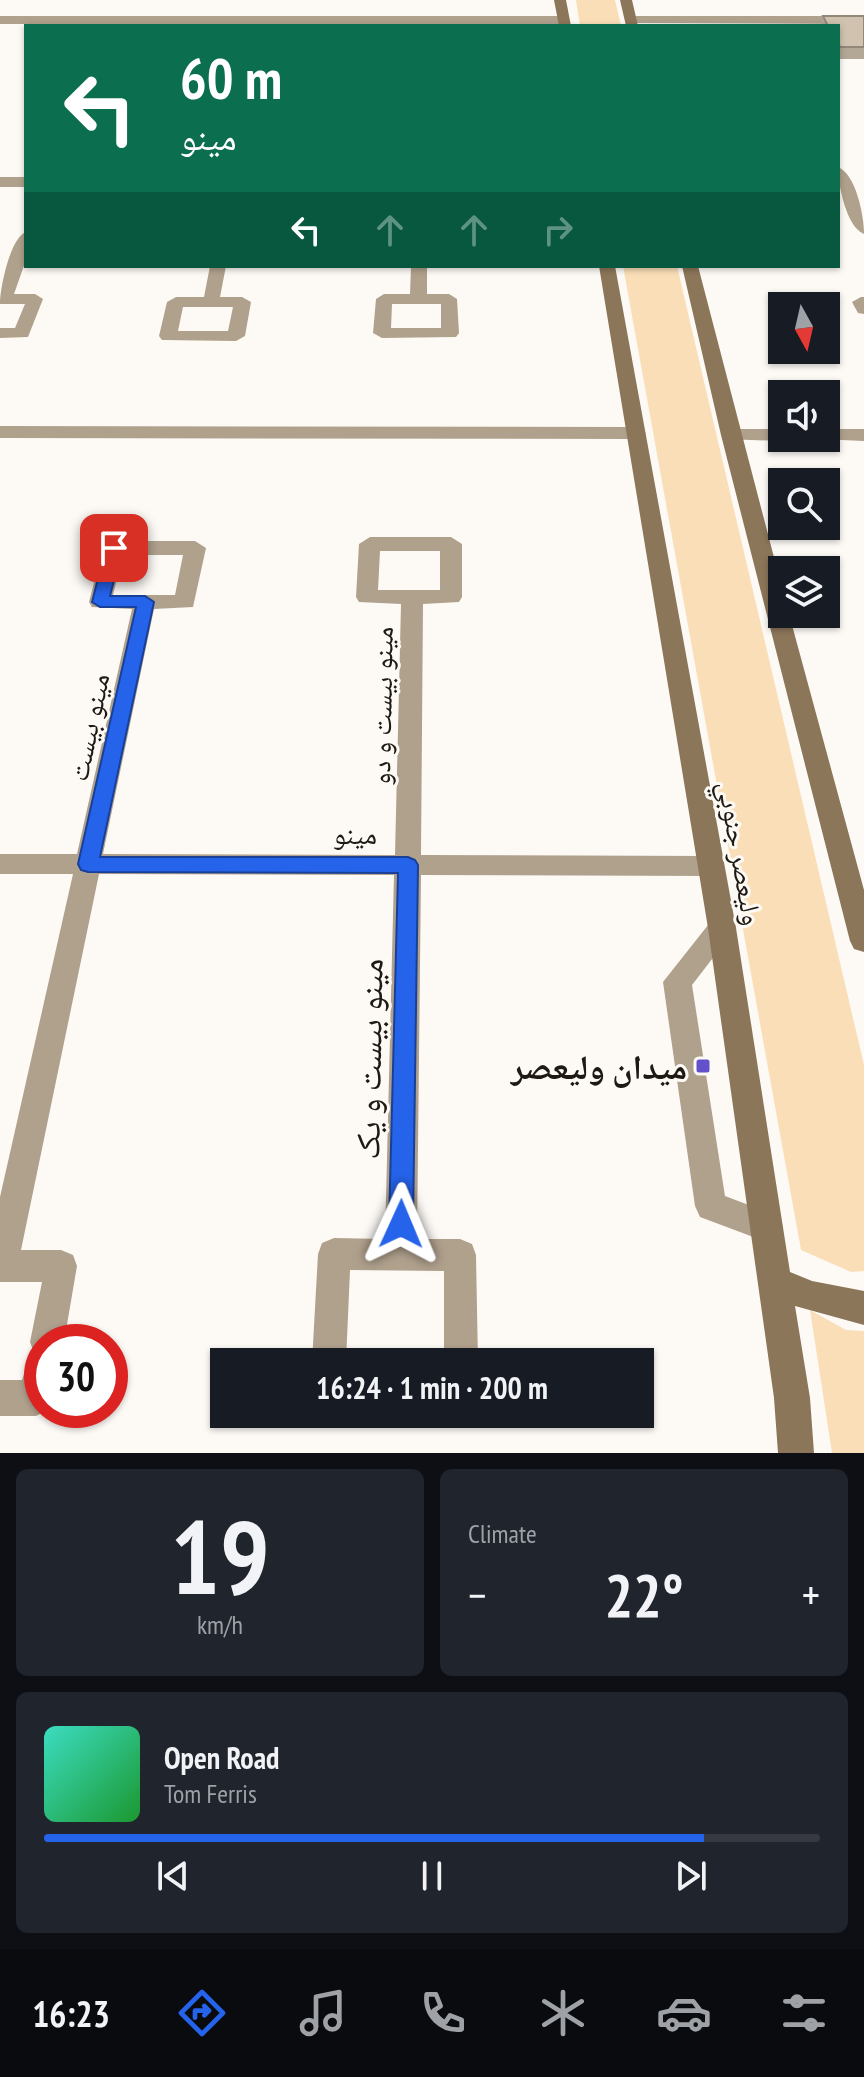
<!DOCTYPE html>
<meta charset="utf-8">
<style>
body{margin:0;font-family:"PT Sans Narrow","Noto Naskh Arabic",sans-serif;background:#20242c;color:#f1f3f6;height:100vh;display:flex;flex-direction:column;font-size:30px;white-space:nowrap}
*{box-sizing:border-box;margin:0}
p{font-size:26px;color:#9ea1a6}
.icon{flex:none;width:44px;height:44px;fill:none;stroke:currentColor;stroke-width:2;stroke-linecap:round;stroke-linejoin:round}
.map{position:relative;height:1453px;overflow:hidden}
.sheet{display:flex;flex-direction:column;gap:16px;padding:16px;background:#0d0f14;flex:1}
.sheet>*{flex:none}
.top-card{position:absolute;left:24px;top:24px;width:816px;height:244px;border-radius:0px;box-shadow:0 2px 6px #0004;background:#0b6e4f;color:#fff;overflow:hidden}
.needle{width:52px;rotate:172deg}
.fabs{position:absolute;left:768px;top:292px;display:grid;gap:16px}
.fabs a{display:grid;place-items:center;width:72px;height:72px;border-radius:0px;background:#171b24;box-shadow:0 2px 6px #0004;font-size:40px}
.speed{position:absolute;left:24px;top:1324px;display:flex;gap:16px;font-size:40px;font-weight:700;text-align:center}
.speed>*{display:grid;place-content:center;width:104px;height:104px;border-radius:50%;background:#171b24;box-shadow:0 2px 6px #0004;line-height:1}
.speed .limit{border:12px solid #d22;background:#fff;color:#111}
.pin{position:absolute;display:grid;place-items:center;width:68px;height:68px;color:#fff;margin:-34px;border-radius:16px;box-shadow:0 4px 12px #0006}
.me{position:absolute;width:88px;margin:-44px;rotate:1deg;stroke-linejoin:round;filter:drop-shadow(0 0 6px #0008)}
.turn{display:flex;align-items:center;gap:28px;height:168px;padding:0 24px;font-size:36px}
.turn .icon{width:104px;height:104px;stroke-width:2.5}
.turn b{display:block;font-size:56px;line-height:68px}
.lanes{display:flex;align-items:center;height:76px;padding:0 24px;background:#0003;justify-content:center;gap:40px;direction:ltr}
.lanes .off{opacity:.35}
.big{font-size:60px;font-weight:600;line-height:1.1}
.sheet .card{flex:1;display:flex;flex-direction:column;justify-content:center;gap:12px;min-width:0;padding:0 28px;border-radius:12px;background:#20242c}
.sheet .dial{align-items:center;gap:0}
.dial b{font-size:104px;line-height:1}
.song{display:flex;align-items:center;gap:24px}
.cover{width:96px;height:96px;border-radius:12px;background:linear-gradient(135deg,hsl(170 70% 55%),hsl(130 70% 35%))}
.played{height:8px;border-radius:4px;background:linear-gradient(90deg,#2563eb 85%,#363941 85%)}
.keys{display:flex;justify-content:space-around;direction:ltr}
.heat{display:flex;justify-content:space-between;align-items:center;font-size:44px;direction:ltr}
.sheet .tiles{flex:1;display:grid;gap:16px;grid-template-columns:1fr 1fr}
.card:last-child{grid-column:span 2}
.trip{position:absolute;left:210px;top:1348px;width:444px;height:80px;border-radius:0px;background:#171b24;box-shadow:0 2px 6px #0004;font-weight:600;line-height:80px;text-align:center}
.menu{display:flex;height:128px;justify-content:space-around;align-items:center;background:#090b0e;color:#9ea1a6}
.menu .icon{width:56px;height:56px}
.menu .active{color:#2563eb}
.menu b{font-size:36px;color:#f1f3f6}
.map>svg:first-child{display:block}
</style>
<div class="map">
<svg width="864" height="1453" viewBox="0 0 864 1453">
<rect width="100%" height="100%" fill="#fdfaf6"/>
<g fill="#fadeb8">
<path d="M 576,0 L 615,0 L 621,26 L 580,26 Z"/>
<path d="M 623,266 L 677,266 L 864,1065 L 864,1271 L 851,1272 L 801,1250 Z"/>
<path d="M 810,1310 L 846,1330 L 864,1331 L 864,1453 L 832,1453 Z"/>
</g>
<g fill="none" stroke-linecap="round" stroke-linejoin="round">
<path fill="#b0a18d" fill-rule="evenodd" d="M 722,917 L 732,920 L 736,928 L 692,985 L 725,1196 L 778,1216 L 783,1227 L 778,1238 L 767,1242 L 700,1217 L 695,1206 L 663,982 L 712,920 Z"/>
<g fill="#b0a18d" fill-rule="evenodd">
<path d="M 0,16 L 564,16 L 570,20 L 564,24 L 0,24 Z"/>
<path d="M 631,16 L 864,16 L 864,24 L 627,23 L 625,20 Z"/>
<path d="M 838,167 C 856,174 864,216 864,234 C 846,227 838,184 838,167 Z"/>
<rect x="0" y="177" width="26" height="10"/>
<path d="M 26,232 L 26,260 L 14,294 L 35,294 L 43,299 L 28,337 L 0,338 L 0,328 L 15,328 L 25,304 L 0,304 C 0,288 10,238 26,232 Z"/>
<path d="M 210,266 L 226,266 L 220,297 L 242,297 L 251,302 L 245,336 L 236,341 L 162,340 L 159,336 L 167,302 L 176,297 L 204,297 ZM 183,307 L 233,307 L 228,331 L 178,331 Z"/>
<path d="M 411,266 L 427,266 L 427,294 L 449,294 L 457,299 L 459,333 L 456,337 L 382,338 L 373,333 L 376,299 L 384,294 L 410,294 ZM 392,304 L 441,304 L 441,328 L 391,328 Z"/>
<path d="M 861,297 L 864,297 L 864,314 L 858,313 L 852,302 Z"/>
<path d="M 0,426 L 636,427 L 646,433 L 636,439 L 0,438 Z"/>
<path d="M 731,429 L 782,429 L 782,438 L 790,438 L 782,441 L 724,439 L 721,435 L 724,431 Z"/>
<path d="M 826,429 L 864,429 L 864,441 L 819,439 L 826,438 Z"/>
<path d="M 370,537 L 451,537 L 462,544 L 462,597 L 459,602 L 423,604 L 421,855 L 710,856 L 719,859 L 723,866 L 719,873 L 710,876 L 421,875 L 417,1239 L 460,1239 L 472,1244 L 476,1255 L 478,1362 L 444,1362 L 444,1271 L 350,1270 L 346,1362 L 312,1362 L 318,1254 L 322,1243 L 334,1238 L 385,1239 L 394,875 L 99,874 L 21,1250 L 61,1250 L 73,1255 L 77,1266 L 64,1342 L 42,1342 L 42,1410 L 48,1410 L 36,1416 L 0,1416 L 0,1380 L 22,1380 L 30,1355 L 34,1353 L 30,1342 L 42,1282 L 0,1282 L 0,1197 L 73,874 L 0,874 L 0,854 L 77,854 L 132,609 L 92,607 L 89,602 L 103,548 L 114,541 L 195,541 L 206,548 L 193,607 L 154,609 L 103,854 L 395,855 L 401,604 L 359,602 L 356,597 L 359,544 ZM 380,551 L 440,551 L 440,590 L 378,590 ZM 123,555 L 183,555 L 175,595 L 113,595 Z"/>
</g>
<g fill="#8c7659" fill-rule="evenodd">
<path d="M 554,0 L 566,0 L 571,26 L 559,26 Z"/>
<path d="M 620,0 L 632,0 L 638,26 L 626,26 Z"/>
<path d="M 599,266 L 615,266 L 736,928 L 790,1272 L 812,1281 L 864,1291 L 864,1325 L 795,1306 L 810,1398 L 814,1453 L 778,1453 L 774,1398 L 708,928 Z"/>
<path d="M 682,266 L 698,266 L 782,588 L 782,614 L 789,614 L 864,890 L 864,952 L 854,949 L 850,941 L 721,435 Z"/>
</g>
</g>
<path fill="#b3a796" d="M 823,16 L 864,16 L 864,59 L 838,59 L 838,26 L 821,26 Z"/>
<path fill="#d0c2af" stroke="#92887a" stroke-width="2" d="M 823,16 L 864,16 L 864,47 L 840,47 L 838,43 L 838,26 L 828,26 Z"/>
<path fill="#2563eb" stroke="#184099" stroke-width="2" d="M 114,543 L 122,548 L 110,596 L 145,596 L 154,602 L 100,857 L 408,857 L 415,860 L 418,865 L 413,1224 L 410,1233 L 401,1236 L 393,1233 L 389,1224 L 398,873 L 88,872 L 81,870 L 78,864 L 136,607 L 100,607 L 92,602 L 106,548 Z"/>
<rect fill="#6251ca" stroke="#fdfaf6" stroke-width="3" x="695" y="1058" width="16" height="16" rx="4"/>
<g text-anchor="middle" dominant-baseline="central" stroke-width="6" stroke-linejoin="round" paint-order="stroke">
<g font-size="28" fill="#1e1912" stroke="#fdfaf6">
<text transform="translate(381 706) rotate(-89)">مینو بیست و دو</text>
<text transform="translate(88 727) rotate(-78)">مینو بیست</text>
<text x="355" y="833">مینو</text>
<text transform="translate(741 853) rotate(80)">وليعصر جنوبي</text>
</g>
<g font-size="34" fill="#1e1912" stroke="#fdfaf6">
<text transform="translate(368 1059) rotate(-89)">مینو بیست و یک</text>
</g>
<g font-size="34" font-weight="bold" fill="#1e1912" stroke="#fdfaf6" text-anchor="end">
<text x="687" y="1066">میدان ولیعصر</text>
</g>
</g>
</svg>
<div class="fabs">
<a><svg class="needle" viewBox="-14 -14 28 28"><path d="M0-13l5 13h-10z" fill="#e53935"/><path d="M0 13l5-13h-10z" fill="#9ea1a6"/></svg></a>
<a><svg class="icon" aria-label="sound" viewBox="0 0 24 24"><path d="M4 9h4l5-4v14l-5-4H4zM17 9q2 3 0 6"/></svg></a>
<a><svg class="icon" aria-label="search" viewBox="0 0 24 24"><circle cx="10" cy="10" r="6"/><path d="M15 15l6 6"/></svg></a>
<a><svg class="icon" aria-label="layers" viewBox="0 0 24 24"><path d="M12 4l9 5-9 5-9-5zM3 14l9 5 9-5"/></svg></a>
</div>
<div class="speed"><div class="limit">30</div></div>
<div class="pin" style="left:114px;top:548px;background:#d93025"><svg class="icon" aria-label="arrive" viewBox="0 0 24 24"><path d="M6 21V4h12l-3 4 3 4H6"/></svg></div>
<svg class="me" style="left:401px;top:1224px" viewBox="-20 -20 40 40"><path d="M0-17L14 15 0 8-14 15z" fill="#2563eb" stroke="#fff" stroke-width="4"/></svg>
<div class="trip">16:24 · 1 min · 200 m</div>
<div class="top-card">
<div class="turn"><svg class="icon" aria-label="left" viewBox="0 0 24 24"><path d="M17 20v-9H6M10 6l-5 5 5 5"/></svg><div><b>60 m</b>مینو</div></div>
<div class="lanes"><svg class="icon" aria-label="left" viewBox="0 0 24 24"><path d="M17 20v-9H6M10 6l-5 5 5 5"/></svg><svg class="icon off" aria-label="ahead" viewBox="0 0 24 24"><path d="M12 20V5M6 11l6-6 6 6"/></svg><svg class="icon off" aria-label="ahead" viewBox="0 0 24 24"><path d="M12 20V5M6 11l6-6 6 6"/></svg><svg class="icon off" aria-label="right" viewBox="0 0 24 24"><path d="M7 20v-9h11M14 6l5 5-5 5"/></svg></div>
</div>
</div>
<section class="sheet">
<div class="tiles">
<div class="card dial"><b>19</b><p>km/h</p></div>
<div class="card"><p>Climate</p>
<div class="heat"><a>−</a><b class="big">22°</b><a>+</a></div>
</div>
<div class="card">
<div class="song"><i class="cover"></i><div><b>Open Road</b><p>Tom Ferris</p></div></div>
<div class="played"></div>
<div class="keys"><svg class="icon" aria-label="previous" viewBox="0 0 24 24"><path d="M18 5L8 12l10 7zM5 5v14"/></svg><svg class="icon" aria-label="pause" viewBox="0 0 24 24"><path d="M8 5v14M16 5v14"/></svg><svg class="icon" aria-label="next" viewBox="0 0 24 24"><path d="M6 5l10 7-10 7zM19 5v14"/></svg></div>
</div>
</div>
</section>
<nav class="menu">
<b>16:23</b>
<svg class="icon active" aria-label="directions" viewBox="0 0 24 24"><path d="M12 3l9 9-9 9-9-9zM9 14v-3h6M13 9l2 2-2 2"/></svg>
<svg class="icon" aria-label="music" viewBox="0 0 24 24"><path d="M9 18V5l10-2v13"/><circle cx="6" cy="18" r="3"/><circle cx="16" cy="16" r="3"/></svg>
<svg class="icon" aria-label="phone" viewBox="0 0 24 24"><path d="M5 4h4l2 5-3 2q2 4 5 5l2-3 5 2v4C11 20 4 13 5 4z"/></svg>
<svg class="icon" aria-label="climate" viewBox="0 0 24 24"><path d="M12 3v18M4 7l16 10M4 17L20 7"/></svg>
<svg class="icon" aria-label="car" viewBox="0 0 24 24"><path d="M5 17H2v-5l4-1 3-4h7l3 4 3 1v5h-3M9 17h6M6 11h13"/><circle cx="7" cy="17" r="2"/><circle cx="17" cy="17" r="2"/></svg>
<svg class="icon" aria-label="filters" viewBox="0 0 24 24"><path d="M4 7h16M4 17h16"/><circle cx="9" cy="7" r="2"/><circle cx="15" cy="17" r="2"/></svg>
</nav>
